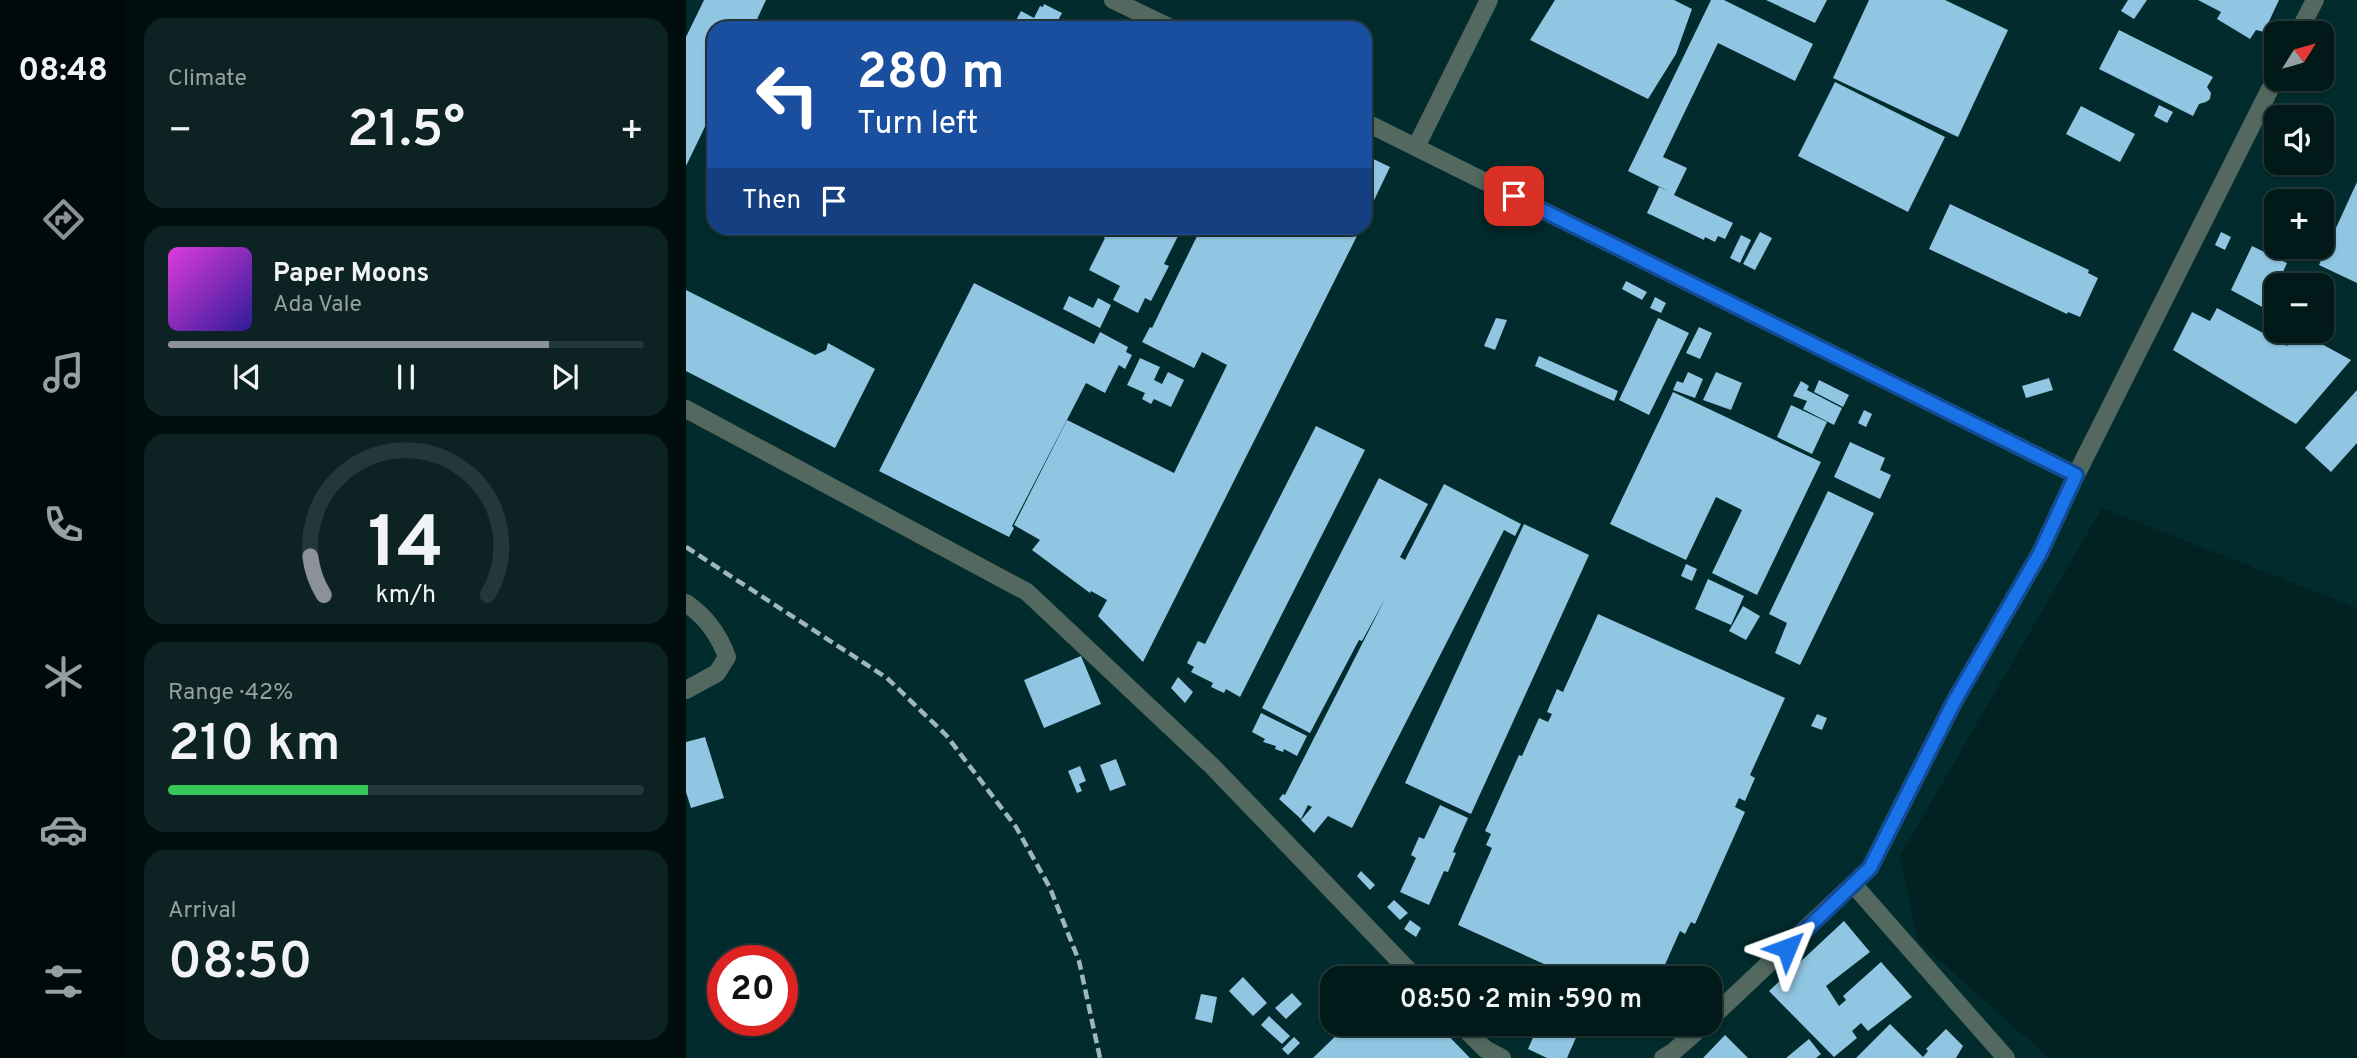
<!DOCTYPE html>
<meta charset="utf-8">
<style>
body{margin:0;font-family:Overpass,sans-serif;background:#0c2223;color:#f1f3f6;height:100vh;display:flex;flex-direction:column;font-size:26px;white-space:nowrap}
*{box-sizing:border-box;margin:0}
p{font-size:23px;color:#96a0a2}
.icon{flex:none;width:38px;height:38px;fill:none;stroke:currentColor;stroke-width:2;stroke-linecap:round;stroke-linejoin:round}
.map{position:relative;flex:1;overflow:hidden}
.details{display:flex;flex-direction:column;gap:18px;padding:18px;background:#010e0e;width:560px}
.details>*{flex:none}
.banner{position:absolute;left:21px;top:21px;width:665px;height:214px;border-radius:21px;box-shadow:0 2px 5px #0004,0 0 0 2px #233839;background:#1a4fa0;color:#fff;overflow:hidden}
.needle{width:46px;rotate:53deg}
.fabs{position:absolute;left:1578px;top:21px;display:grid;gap:14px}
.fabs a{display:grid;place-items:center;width:70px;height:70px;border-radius:14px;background:#02191a;box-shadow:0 2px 5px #0004,0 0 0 2px #233839;font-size:35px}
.speed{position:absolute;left:21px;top:945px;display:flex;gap:14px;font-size:35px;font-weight:700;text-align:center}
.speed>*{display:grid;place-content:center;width:91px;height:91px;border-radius:50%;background:#02191a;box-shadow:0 2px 5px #0004,0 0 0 2px #233839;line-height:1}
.speed .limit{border:10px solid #d22;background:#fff;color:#111}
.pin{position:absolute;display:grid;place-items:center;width:60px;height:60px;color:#fff;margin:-30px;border-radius:14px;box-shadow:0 4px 10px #0006}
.me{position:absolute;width:77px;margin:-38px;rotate:46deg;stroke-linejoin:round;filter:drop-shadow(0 0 5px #0008)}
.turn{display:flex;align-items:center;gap:24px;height:147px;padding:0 35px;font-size:32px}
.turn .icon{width:91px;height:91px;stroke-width:2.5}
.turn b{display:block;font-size:49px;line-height:60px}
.then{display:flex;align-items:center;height:66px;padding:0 35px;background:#0003;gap:14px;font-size:26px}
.big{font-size:52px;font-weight:600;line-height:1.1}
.details .widget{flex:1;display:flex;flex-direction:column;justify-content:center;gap:10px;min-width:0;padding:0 24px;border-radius:21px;background:#0c2223}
.details .dial{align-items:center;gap:0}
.dial svg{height:182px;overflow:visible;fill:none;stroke:#233839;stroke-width:7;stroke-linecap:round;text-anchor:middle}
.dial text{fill:#f1f3f6;stroke:none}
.song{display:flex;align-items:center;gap:21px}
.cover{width:84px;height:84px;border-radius:10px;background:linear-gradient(135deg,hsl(300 70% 55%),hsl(250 70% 35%))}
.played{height:7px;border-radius:4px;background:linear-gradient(90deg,#8c9099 80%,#233839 80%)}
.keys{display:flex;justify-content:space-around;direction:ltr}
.heat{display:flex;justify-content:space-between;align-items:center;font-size:38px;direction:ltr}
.charge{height:10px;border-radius:5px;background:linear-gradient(90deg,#34c759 42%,#233839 0)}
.trip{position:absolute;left:634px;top:966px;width:402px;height:70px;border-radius:21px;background:#02191a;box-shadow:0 2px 5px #0004,0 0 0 2px #233839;font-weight:600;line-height:70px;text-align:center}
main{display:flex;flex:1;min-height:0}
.dock{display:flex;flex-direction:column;width:126px;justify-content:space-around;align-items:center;background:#010a0a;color:#96a0a2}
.dock .icon{width:49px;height:49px}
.dock .selected{color:#8c9099}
.dock b{font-size:32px;color:#f1f3f6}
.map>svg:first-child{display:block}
</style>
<main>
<nav class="dock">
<b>08:48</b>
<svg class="icon selected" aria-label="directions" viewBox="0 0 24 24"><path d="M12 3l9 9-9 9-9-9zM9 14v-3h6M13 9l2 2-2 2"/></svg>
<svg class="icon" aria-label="music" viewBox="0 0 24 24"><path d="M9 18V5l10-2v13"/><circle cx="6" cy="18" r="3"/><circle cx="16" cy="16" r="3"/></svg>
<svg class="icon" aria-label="phone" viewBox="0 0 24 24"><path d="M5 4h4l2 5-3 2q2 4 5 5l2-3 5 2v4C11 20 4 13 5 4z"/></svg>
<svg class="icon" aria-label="climate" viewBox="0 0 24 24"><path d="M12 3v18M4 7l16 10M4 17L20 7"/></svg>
<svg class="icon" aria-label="car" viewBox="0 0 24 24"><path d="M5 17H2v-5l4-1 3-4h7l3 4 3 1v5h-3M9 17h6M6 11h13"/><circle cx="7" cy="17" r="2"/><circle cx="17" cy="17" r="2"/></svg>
<svg class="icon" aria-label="filters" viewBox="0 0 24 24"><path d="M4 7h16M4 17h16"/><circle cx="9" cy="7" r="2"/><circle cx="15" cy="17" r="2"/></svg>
</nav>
<section class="details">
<div class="widget"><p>Climate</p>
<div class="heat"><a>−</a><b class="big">21.5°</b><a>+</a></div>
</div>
<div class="widget">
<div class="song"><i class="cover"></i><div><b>Paper Moons</b><p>Ada Vale</p></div></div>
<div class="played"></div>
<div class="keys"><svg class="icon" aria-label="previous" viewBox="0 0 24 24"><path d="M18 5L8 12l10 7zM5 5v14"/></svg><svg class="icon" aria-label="pause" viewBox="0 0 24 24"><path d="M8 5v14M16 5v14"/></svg><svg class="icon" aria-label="next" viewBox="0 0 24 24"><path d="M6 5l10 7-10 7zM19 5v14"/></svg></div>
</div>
<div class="widget dial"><svg viewBox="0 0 100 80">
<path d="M14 69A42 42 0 1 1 86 69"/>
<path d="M14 69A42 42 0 0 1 8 52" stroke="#8c9099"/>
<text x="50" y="56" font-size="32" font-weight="700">14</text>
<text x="50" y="72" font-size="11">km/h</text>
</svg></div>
<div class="widget"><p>Range · 42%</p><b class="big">210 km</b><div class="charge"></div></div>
<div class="widget"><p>Arrival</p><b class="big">08:50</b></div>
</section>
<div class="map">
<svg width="1671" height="1058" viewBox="0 0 1671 1058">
<rect width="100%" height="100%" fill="#022122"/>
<path fill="#012b2c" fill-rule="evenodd" d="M 0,0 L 1671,0 L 1671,608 L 1416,508 L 1214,856 L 1232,941 L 1363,1058 L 0,1058 ZM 28,28 L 679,28 L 679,228 L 28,228 ZM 1591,33 L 1636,33 L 1636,79 L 1591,79 ZM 1591,117 L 1636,117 L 1636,163 L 1591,163 ZM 1591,201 L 1636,201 L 1636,247 L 1591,247 ZM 1591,285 L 1636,285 L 1636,331 L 1591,331 ZM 37,961 L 96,961 L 96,1020 L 37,1020 ZM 646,978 L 1024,978 L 1024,1024 L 646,1024 Z"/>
<g fill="#91c6e2">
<path d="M 18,0 L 80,0 L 67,28 L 28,28 L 28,108 L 0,166 L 0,37 Z"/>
<path d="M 869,0 L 988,0 L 1006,9 L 990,54 L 962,99 L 844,40 Z"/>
<path d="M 1025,0 L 1038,0 L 1127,44 L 1109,81 L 1032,43 L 977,157 L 1001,168 L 988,195 L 1047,223 L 1039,239 L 1032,236 L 1029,242 L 1019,237 L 1018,240 L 961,213 L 973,187 L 982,191 L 942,171 Z"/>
<path d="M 1080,0 L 1141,0 L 1129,23 Z"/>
<path d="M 1183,0 L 1259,0 L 1322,30 L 1272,137 L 1147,78 Z"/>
<path d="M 1442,0 L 1461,0 L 1448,19 L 1435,11 Z"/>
<path d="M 1512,0 L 1593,0 L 1578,32 L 1570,30 L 1564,39 L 1531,19 L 1535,12 Z"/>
<path d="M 358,4 L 376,13 L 368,28 L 326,28 L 335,11 L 348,18 L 354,6 L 357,7 Z"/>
<path d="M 1433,30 L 1527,77 L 1521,87 L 1525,93 L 1524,99 L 1520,102 L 1513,104 L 1507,116 L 1413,69 Z"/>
<path d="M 1149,82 L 1259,137 L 1222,212 L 1112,156 Z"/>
<path d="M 1473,105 L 1487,112 L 1481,123 L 1468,116 Z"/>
<path d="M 1395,106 L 1449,134 L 1434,162 L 1380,134 Z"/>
<path d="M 679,155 L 704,167 L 679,219 Z"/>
<path d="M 1671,182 L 1671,283 L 1633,265 Z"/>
<path d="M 1264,204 L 1403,270 L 1402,273 L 1412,278 L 1394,317 L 1382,312 L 1381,314 L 1243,249 Z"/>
<path d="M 416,228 L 496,228 L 478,264 L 483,266 L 465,301 L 459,298 L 452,313 L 427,300 L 434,286 L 403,270 L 419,238 L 413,235 Z"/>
<path d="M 515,228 L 602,228 L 608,231 L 610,228 L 675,228 L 457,662 L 412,616 L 421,600 L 405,591 L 404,593 L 346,550 L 354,540 L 328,525 L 381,420 L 488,473 L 541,365 L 516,352 L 508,368 L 456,342 L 464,327 L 466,328 Z"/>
<path d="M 1074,232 L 1086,238 L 1069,270 L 1057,264 Z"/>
<path d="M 1535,232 L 1545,237 L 1539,250 L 1529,245 Z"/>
<path d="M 1055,235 L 1065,240 L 1054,263 L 1044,258 Z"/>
<path d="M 1566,246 L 1601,263 L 1580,309 L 1545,290 Z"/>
<path d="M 940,281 L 961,292 L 956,300 L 936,289 Z"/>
<path d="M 288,283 L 408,344 L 414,332 L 442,347 L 440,352 L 446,355 L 439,369 L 433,365 L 419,393 L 400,383 L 326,526 L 328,528 L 323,537 L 193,471 Z"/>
<path d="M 0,290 L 129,355 L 140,350 L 142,343 L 189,369 L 149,448 L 0,371 Z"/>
<path d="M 383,296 L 407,308 L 412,298 L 425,305 L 414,328 L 377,309 Z"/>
<path d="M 969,297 L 980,303 L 975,313 L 964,308 Z"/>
<path d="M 1531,308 L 1601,346 L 1612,331 L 1665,360 L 1610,424 L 1487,350 L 1506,312 L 1524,321 Z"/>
<path d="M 810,318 L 821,320 L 809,350 L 798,346 Z"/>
<path d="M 972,318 L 1003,333 L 963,415 L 933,400 Z"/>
<path d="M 1013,327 L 1026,333 L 1014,359 L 1000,353 Z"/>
<path d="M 853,356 L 932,391 L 928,401 L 849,366 Z"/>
<path d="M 454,358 L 474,367 L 468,380 L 476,384 L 482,372 L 498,380 L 485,407 L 468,399 L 465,404 L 456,399 L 459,393 L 441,385 Z"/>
<path d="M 1002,372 L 1017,379 L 1009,398 L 987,390 L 991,381 L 997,383 Z"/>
<path d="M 1030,372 L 1056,383 L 1045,410 L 1017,400 Z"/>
<path d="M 1363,378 L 1367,390 L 1340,398 L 1336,386 Z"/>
<path d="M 1133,380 L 1163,395 L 1157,407 L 1128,392 Z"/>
<path d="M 1115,381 L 1123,386 L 1121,390 L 1156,408 L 1148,425 L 1117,409 L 1121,401 L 1107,396 Z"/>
<path d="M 1671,390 L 1671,443 L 1645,472 L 1619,448 Z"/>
<path d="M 987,392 L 1135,462 L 1071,595 L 1026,573 L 1056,510 L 1030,497 L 1000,560 L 924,524 Z"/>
<path d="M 1105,405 L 1141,422 L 1126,454 L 1091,437 Z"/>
<path d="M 1178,410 L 1186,414 L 1180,427 L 1172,423 Z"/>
<path d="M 630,426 L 679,450 L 554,697 L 540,689 L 538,693 L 525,687 L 527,683 L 505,672 L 508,667 L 501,663 L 512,641 L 519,644 Z"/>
<path d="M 1164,442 L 1199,458 L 1194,470 L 1205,475 L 1194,499 L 1148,477 Z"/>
<path d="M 693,478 L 742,504 L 714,557 L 719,560 L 758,484 L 835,524 L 829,536 L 818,530 L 666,828 L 642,816 L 628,833 L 615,820 L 626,807 L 622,805 L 615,819 L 593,799 L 597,794 L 599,795 L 700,597 L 676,641 L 673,640 L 624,733 L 576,708 Z"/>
<path d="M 1142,491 L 1188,513 L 1114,665 L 1089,653 L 1101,623 L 1083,614 Z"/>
<path d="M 838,524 L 903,555 L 785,814 L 719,783 Z"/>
<path d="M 1000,564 L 1011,569 L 1006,581 L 995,576 Z"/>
<path d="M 1022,579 L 1058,596 L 1045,625 L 1009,609 Z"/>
<path d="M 1057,606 L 1074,616 L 1060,640 L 1043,631 Z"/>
<path d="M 912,614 L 1099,698 L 1064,775 L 1069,778 L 1059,801 L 1053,798 L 1049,807 L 1059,812 L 1009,924 L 1005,922 L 999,934 L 994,931 L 973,978 L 889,978 L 772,925 L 806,848 L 800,845 L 805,834 L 799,831 L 833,755 L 836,756 L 853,718 L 862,722 L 866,714 L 861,712 L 871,689 L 877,692 Z"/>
<path d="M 395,656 L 415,704 L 358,728 L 338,680 Z"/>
<path d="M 492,677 L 507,692 L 499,703 L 485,688 Z"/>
<path d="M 575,713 L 621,736 L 611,756 L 598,749 L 597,752 L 589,749 L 590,746 L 577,742 L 579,739 L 566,732 Z"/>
<path d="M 1131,714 L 1141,718 L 1136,730 L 1125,726 Z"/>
<path d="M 19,737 L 38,798 L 5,808 L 0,792 L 0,742 Z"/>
<path d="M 430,759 L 440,785 L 424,791 L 414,765 Z"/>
<path d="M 394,766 L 400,781 L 393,784 L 396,791 L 391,793 L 382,771 Z"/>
<path d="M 754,805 L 782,818 L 767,852 L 770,853 L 762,872 L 758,871 L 743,905 L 714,892 L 730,858 L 725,855 L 733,837 L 738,839 Z"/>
<path d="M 675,871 L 689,885 L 684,890 L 671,876 Z"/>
<path d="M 708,900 L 722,913 L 714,920 L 701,907 Z"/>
<path d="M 724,920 L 735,928 L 730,937 L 718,929 Z"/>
<path d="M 1158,921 L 1184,952 L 1140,986 L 1153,1006 L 1160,1000 L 1157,996 L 1195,962 L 1226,997 L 1182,1031 L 1175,1023 L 1166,1031 L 1171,1038 L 1148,1057 L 1083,991 Z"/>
<path d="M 557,977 L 581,1003 L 567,1016 L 543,991 Z"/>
<path d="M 606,993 L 616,1004 L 600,1019 L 589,1008 Z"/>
<path d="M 515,994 L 531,997 L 526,1023 L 509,1019 Z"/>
<path d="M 583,1016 L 604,1036 L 596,1044 L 575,1025 Z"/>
<path d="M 662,1024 L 751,1024 L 784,1058 L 627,1058 Z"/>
<path d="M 853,1024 L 896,1024 L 881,1058 L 861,1058 L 842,1049 Z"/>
<path d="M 1204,1024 L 1237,1057 L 1242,1051 L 1240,1049 L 1260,1029 L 1277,1046 L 1270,1058 L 1170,1058 Z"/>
<path d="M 1039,1035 L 1062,1058 L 1017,1058 Z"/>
<path d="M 608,1037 L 614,1043 L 602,1055 L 596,1049 Z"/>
<path d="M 1123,1039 L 1135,1054 L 1130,1058 L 1100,1058 Z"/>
</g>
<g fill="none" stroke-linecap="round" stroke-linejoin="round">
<g stroke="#53685e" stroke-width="18">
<path d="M 427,0 L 485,28"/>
<path d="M 1612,33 L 1629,0"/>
<path d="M 679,122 L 1390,475"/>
<path d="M 730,147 L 803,0"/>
<path d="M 0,409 L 341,592 L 526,766 L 730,978"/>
<path d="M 0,603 C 19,616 33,635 41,657 L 31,673 L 0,690"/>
<path d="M 1167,884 L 1320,1058"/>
<path d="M 1024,1019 L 1184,868 L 1268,702 L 1354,553 L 1390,475 L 1591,75"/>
<path d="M 774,1024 L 799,1049 L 816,1058"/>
<path d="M 977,1058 L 987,1052 L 1019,1024"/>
</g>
<path stroke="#a0b7b8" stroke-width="4.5" stroke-dasharray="10 5" stroke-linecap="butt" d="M 0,547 L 201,678 L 260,735 L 330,827 L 364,888 L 393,961 L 414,1058"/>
</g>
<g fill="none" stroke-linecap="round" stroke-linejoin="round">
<g stroke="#114b97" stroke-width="18">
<path id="route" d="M 828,196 L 1390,475 L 1354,553 L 1268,702 L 1184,868 L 1101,948"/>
</g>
<use href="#route" stroke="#1a73e8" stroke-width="12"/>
</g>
</svg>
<div class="fabs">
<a><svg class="needle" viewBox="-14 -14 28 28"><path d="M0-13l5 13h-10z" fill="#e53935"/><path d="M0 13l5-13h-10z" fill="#96a0a2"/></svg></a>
<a><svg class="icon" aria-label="sound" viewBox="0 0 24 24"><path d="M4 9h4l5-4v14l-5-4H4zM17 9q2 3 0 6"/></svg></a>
<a>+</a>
<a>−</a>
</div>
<div class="speed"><div class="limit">20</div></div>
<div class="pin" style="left:828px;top:196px;background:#d93025"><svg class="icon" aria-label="arrive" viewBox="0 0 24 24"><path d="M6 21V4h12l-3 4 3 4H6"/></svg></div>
<svg class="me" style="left:1101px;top:948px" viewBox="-20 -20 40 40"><path d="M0-17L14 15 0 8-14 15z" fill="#1a73e8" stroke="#fff" stroke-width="4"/></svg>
<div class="trip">08:50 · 2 min · 590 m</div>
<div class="banner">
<div class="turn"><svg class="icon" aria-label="left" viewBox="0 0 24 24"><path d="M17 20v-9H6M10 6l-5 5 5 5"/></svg><div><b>280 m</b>Turn left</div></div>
<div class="then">Then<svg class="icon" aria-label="arrive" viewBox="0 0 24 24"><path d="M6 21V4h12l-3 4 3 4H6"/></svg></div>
</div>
</div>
</main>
